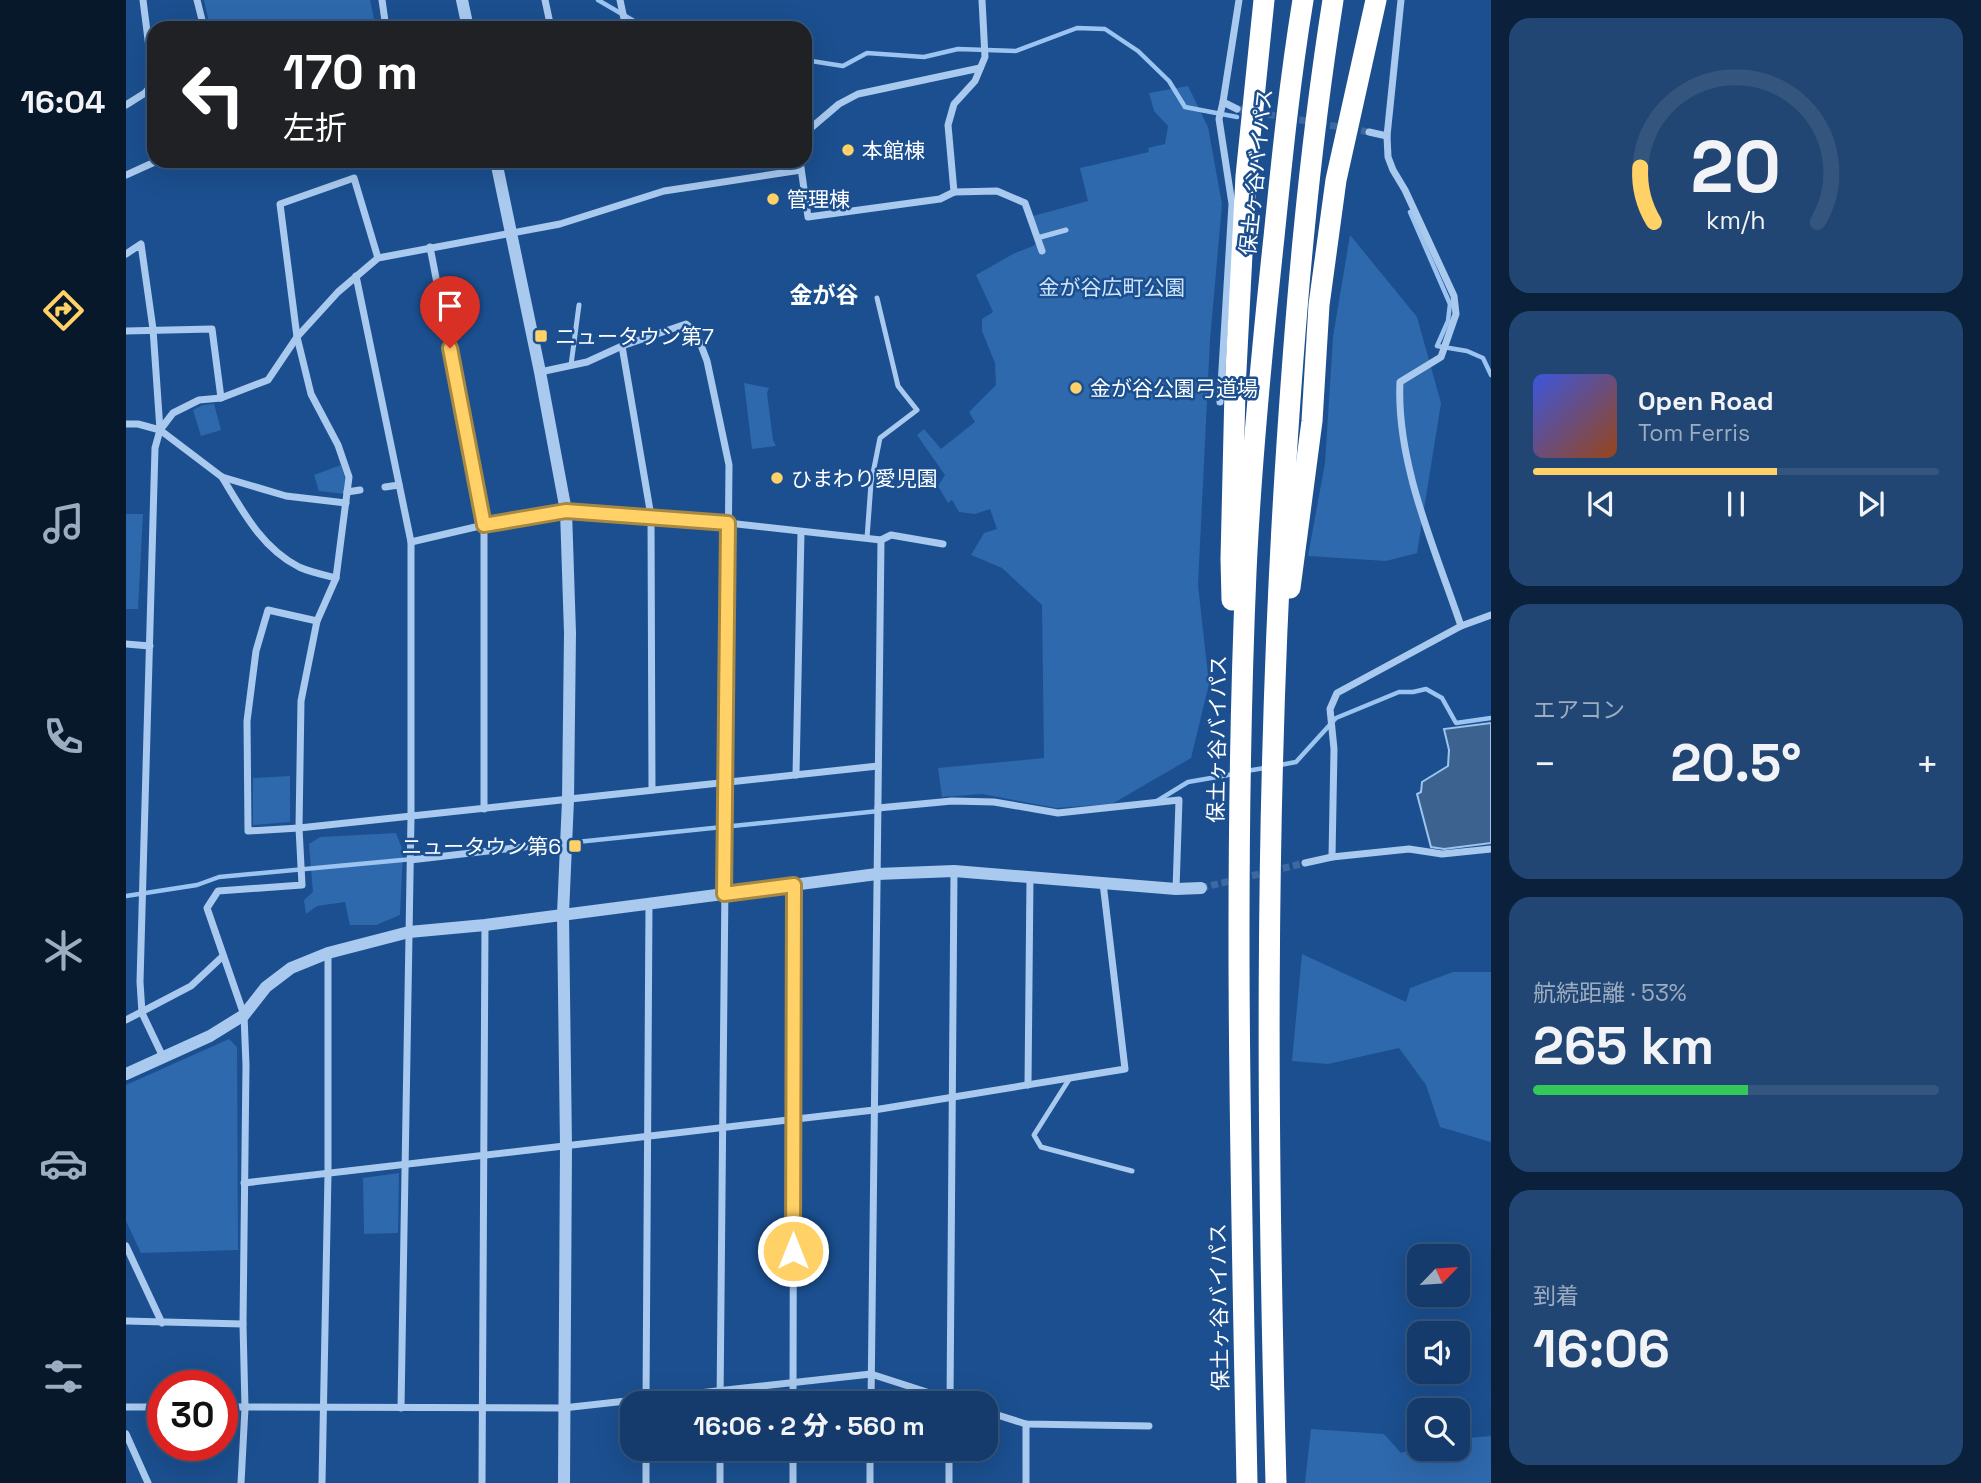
<!DOCTYPE html>
<html lang="ja">
<meta charset="utf-8">
<style>
body{margin:0;font-family:"Space Grotesk","Noto Sans JP",sans-serif;background:#214673;color:#f1f3f6;height:100vh;display:flex;flex-direction:column;font-size:26px;white-space:nowrap}
*{box-sizing:border-box;margin:0}
p{font-size:23px;color:#9dadc1}
.icon{flex:none;width:38px;height:38px;fill:none;stroke:currentColor;stroke-width:2;stroke-linecap:round;stroke-linejoin:round}
.map{position:relative;flex:1;overflow:hidden}
.drawer{display:flex;flex-direction:column;gap:18px;padding:18px;background:#0b203b;width:490px}
.drawer>*{flex:none}
.top-card{position:absolute;left:21px;top:21px;width:665px;height:147px;border-radius:21px;box-shadow:0 7px 28px #0002,0 0 0 2px #33557e;background:#202124;color:#fff;overflow:hidden}
.needle{width:46px;rotate:65deg}
.fabs{position:absolute;left:1281px;top:1244px;display:grid;gap:14px}
.fabs a{display:grid;place-items:center;width:63px;height:63px;border-radius:14px;background:#143b6b;box-shadow:0 7px 28px #0002,0 0 0 2px #33557e;font-size:35px}
.speed{position:absolute;left:21px;top:1370px;display:flex;gap:14px;font-size:35px;font-weight:700;text-align:center}
.speed>*{display:grid;place-content:center;width:91px;height:91px;border-radius:50%;background:#143b6b;box-shadow:0 7px 28px #0002,0 0 0 2px #33557e;line-height:1}
.speed .limit{border:10px solid #d22;background:#fff;color:#111}
.pin{position:absolute;display:grid;place-items:center;width:60px;height:60px;color:#fff;margin:-72px -30px;border-radius:50% 50% 50% 0;rotate:-45deg;box-shadow:0 0 7px #0007}
.pin .icon{rotate:45deg}
.me{position:absolute;width:77px;margin:-38px;rotate:0deg;stroke-linejoin:round;filter:drop-shadow(0 0 5px #0008)}
.turn{display:flex;align-items:center;gap:24px;height:147px;padding:0 21px;font-size:32px}
.turn .icon{width:91px;height:91px;stroke-width:2.5}
.turn b{display:block;font-size:49px;line-height:60px}
.big{font-size:52px;font-weight:800;line-height:1.1}
.drawer .card{flex:1;display:flex;flex-direction:column;justify-content:center;gap:10px;min-width:0;padding:0 24px;border-radius:21px;background:#214673}
.drawer .dial{align-items:center;gap:0}
.dial svg{height:182px;overflow:visible;fill:none;stroke:#33557e;stroke-width:7;stroke-linecap:round;text-anchor:middle}
.dial text{fill:#f1f3f6;stroke:none}
.song{display:flex;align-items:center;gap:21px}
.cover{width:84px;height:84px;border-radius:10px;background:linear-gradient(135deg,hsl(230 70% 55%),hsl(20 70% 35%))}
.played{height:7px;border-radius:4px;background:linear-gradient(90deg,#ffd166 60%,#33557e 60%)}
.keys{display:flex;justify-content:space-around;direction:ltr}
.heat{display:flex;justify-content:space-between;align-items:center;font-size:38px;direction:ltr}
.charge{height:10px;border-radius:5px;background:linear-gradient(90deg,#34c759 53%,#33557e 0)}
.trip{position:absolute;left:494px;top:1391px;width:378px;height:70px;border-radius:21px;background:#143b6b;box-shadow:0 7px 28px #0002,0 0 0 2px #33557e;font-weight:800;line-height:70px;text-align:center}
main{display:flex;flex:1;min-height:0}
.tab-bar{display:flex;flex-direction:column;width:126px;justify-content:space-around;align-items:center;background:#08182b;color:#9dadc1}
.tab-bar .icon{width:49px;height:49px}
.tab-bar .on{color:#ffd166}
.tab-bar b{font-size:32px;color:#f1f3f6}
.map>svg:first-child{display:block}
</style>
<main>
<nav class="tab-bar">
<b>16:04</b>
<svg class="icon on" aria-label="directions" viewBox="0 0 24 24"><path d="M12 3l9 9-9 9-9-9zM9 14v-3h6M13 9l2 2-2 2"/></svg>
<svg class="icon" aria-label="music" viewBox="0 0 24 24"><path d="M9 18V5l10-2v13"/><circle cx="6" cy="18" r="3"/><circle cx="16" cy="16" r="3"/></svg>
<svg class="icon" aria-label="phone" viewBox="0 0 24 24"><path d="M5 4h4l2 5-3 2q2 4 5 5l2-3 5 2v4C11 20 4 13 5 4z"/></svg>
<svg class="icon" aria-label="climate" viewBox="0 0 24 24"><path d="M12 3v18M4 7l16 10M4 17L20 7"/></svg>
<svg class="icon" aria-label="car" viewBox="0 0 24 24"><path d="M5 17H2v-5l4-1 3-4h7l3 4 3 1v5h-3M9 17h6M6 11h13"/><circle cx="7" cy="17" r="2"/><circle cx="17" cy="17" r="2"/></svg>
<svg class="icon" aria-label="filters" viewBox="0 0 24 24"><path d="M4 7h16M4 17h16"/><circle cx="9" cy="7" r="2"/><circle cx="15" cy="17" r="2"/></svg>
</nav>
<div class="map">
<svg width="1365" height="1483" viewBox="0 0 1365 1483">
<rect width="100%" height="100%" fill="#1b4f8f"/>
<g fill="#2e69ad">
<path d="M 78,0 L 244,0 L 250,28 L 220,28 L 205,24 L 153,21 L 84,26 Z"/>
<path d="M 1062,86 L 1082,127 L 1096,204 L 1084,340 L 1072,585 L 1083,684 L 1065,758 L 986,804 L 930,808 L 856,794 L 816,797 L 812,768 L 918,758 L 916,605 L 876,568 L 845,555 L 858,533 L 871,529 L 864,509 L 849,514 L 833,512 L 826,500 L 822,503 L 812,486 L 819,475 L 791,435 L 798,429 L 815,449 L 849,422 L 843,412 L 870,385 L 869,363 L 856,331 L 856,319 L 867,312 L 850,275 L 887,254 L 907,246 L 916,239 L 907,216 L 962,201 L 954,168 L 1023,152 L 1022,148 L 1039,144 L 1042,126 L 1028,111 L 1023,93 Z"/>
<path d="M 1224,235 L 1291,317 L 1315,403 L 1291,553 L 1260,561 L 1182,556 L 1199,463 L 1207,337 Z"/>
<path d="M 618,383 L 643,388 L 641,393 L 647,440 L 650,446 L 626,449 Z"/>
<path d="M 88,404 L 95,430 L 75,436 L 67,410 L 77,405 Z"/>
<path d="M 215,465 L 219,478 L 218,494 L 193,491 L 188,475 Z"/>
<path d="M 0,514 L 17,514 L 12,609 L 0,609 Z"/>
<path d="M 164,776 L 164,822 L 127,825 L 127,778 Z"/>
<path d="M 270,833 L 277,851 L 274,915 L 250,925 L 224,925 L 219,902 L 191,906 L 180,914 L 178,900 L 187,892 L 183,844 L 194,837 Z"/>
<path d="M 1176,954 L 1280,1002 L 1284,988 L 1327,972 L 1365,972 L 1365,1142 L 1314,1127 L 1300,1085 L 1273,1048 L 1202,1064 L 1166,1061 Z"/>
<path d="M 103,1039 L 111,1047 L 112,1250 L 15,1253 L 0,1221 L 0,1085 Z"/>
<path d="M 273,1173 L 272,1233 L 238,1234 L 237,1178 Z"/>
<path d="M 1185,1429 L 1258,1434 L 1275,1453 L 1293,1447 L 1332,1449 L 1332,1439 L 1365,1436 L 1365,1483 L 1179,1483 Z"/>
</g>
<path fill="#3c6290" stroke="#9cc4f0" stroke-width="2" d="M 1365,723 L 1365,843 L 1318,849 L 1305,847 L 1291,794 L 1295,792 L 1296,782 L 1322,766 L 1323,750 L 1318,729 Z"/>
<g fill="none" stroke-linecap="round" stroke-linejoin="round">
<g stroke="#9cc4f0" stroke-width="4.5">
<path d="M 472,0 L 520,28"/>
<path d="M 679,60 L 717,66 L 741,53 L 798,57 L 832,49 L 890,51 L 951,28 L 979,29 L 1012,51 L 1043,81 L 1059,107 L 1111,117"/>
<path d="M 1284,212 L 1324,304 L 1322,321 L 1311,346 L 1341,351 L 1357,358 L 1365,375"/>
<path d="M 1154,765 L 1170,762 L 1210,718 L 1273,692 L 1287,692 L 1300,689 L 1316,698 L 1330,723 L 1365,718"/>
<path d="M 1120,771 L 1139,768"/>
<path d="M 1031,801 L 1062,782 L 1108,774"/>
<path d="M 441,843 L 753,811"/>
<path d="M 0,896 L 71,885 L 93,877 L 287,859"/>
</g>
<g stroke="#3d69a0" stroke-width="7" stroke-dasharray="7 3.5" stroke-linecap="butt">
<path d="M 1111,109 L 1243,132"/>
<path d="M 1075,888 L 1179,863"/>
</g>
<g stroke="#a9c9ee" stroke-width="5">
<path d="M 911,238 L 940,230"/>
<path d="M 445,365 L 453,305"/>
<path d="M 741,538 L 745,483 L 754,438 L 791,410 L 772,386 L 751,298"/>
<path d="M 944,1078 L 908,1135 L 915,1147 L 1006,1171"/>
</g>
<g stroke="#a9c9ee" stroke-width="7">
<path d="M 17,0 L 28,87"/>
<path d="M 71,0 L 78,28"/>
<path d="M 256,0 L 260,28"/>
<path d="M 419,0 L 425,28"/>
<path d="M 494,0 L 500,28"/>
<path d="M 0,105 L 19,93 L 28,82"/>
<path d="M 1111,109 L 1097,102 L 1113,0"/>
<path d="M 1243,132 L 1261,136 L 1275,0"/>
<path d="M 679,133 L 713,104 L 732,94 L 854,68"/>
<path d="M 1261,136 L 1262,157 L 1267,170 L 1279,190 L 1328,296 L 1330,314 L 1315,357 L 1274,382 C 1270,463 1309,549 1335,626"/>
<path d="M 674,161 L 682,217 L 814,199 L 828,192 L 822,125 L 828,104 L 849,81 L 859,57 L 856,0"/>
<path d="M 0,175 L 31,161"/>
<path d="M 828,192 L 871,191 L 899,203 L 916,251"/>
<path d="M 304,247 L 358,525 L 358,809"/>
<path d="M 0,254 L 15,244 L 27,329 L 34,430 L 96,477 L 160,496 L 220,503"/>
<path d="M 230,276 L 285,542 L 285,817 L 275,1408"/>
<path d="M 0,331 L 86,329 L 95,398"/>
<path d="M 496,346 L 525,516 L 526,790"/>
<path d="M 414,372 L 461,362 L 496,346 L 560,324 L 570,332 L 581,361 L 603,465 L 594,1404"/>
<path d="M 1094,402 L 1106,204 L 1093,119 L 1097,102"/>
<path d="M 0,424 L 12,424 L 34,430 L 47,413 L 73,400 L 95,398 L 142,380 L 171,337 L 212,292 L 252,258 L 434,224 L 538,191 L 675,170"/>
<path d="M 34,430 L 29,448 L 14,982 L 16,1013 L 37,1057"/>
<path d="M 96,477 C 117,512 136,548 173,567 C 184,572 198,575 210,578"/>
<path d="M 259,487 L 273,485"/>
<path d="M 221,492 L 234,490"/>
<path d="M 285,542 L 358,525 L 440,511 L 602,523 L 755,540 L 765,535 L 817,544"/>
<path d="M 191,621 L 142,610 L 130,651 L 121,721 L 122,831 L 173,828 L 752,766"/>
<path d="M 0,644 L 24,646"/>
<path d="M 670,775 L 675,532"/>
<path d="M 752,808 L 826,801 L 868,802 L 932,813 L 1053,800 L 1050,889"/>
<path d="M 1206,857 L 1208,749 L 1204,709 L 1211,693 L 1335,626 L 1365,615"/>
<path d="M 284,860 L 440,842"/>
<path d="M 1179,863 L 1206,857 L 1283,849 L 1316,854 L 1365,849"/>
<path d="M 0,1020 L 65,986 L 97,956"/>
<path d="M 902,1085 L 904,877"/>
<path d="M 118,1183 L 748,1110 L 999,1069 L 977,883"/>
<path d="M 0,1246 L 36,1323"/>
<path d="M 0,1321 L 117,1324"/>
<path d="M 520,1403 L 523,903"/>
<path d="M 824,1403 L 828,871"/>
<path d="M 667,1404 L 668,885"/>
<path d="M 745,1404 L 755,540"/>
<path d="M 0,1407 L 37,1407"/>
<path d="M 96,1407 L 437,1408 L 745,1374 L 838,1404"/>
<path d="M 859,1411 L 900,1424 L 1023,1426"/>
<path d="M 0,1434 L 22,1483"/>
<path d="M 115,1483 L 119,1408 L 117,1324 L 120,1065 L 118,1015 L 81,908 L 92,891 L 176,885 L 173,828 L 175,701 L 191,621 L 210,578 L 223,477 L 212,445 L 185,394 L 171,337 L 154,204 L 228,178 L 252,258"/>
<path d="M 196,1483 L 202,1174 L 202,953"/>
<path d="M 356,1483 L 359,925"/>
<path d="M 520,1483 L 520,1449"/>
<path d="M 594,1483 L 594,1449"/>
<path d="M 667,1483 L 667,1449"/>
<path d="M 744,1483 L 744,1449"/>
<path d="M 823,1483 L 823,1449"/>
<path d="M 900,1483 L 900,1424"/>
</g>
<g stroke="#a9c9ee" stroke-width="12">
<path d="M 336,0 L 342,28"/>
<path d="M 370,161 L 414,372 L 440,511 L 444,633 L 442,800 L 437,914 L 440,1147 L 438,1483"/>
<path d="M 0,1074 L 84,1036 L 118,1015 L 140,987 L 165,968 L 202,953 L 283,932 L 359,925 L 751,874 L 828,871 L 1050,889 L 1075,888"/>
</g>
<g stroke="#fff" stroke-width="21">
<path d="M 1164,588 L 1186,421 L 1193,305 L 1210,180 L 1250,0"/>
<path d="M 1106,600 L 1105,559 L 1109,390 L 1120,176 L 1138,0"/>
<path d="M 1121,1483 C 1115,1179 1107,876 1120,572 C 1125,460 1136,349 1148,237 C 1156,158 1164,79 1177,0"/>
<path d="M 1150,1483 C 1141,1147 1138,811 1159,475 C 1169,316 1182,158 1207,0"/>
</g>
</g>
<g fill="none" stroke-linecap="round" stroke-linejoin="round">
<g stroke="#a68842" stroke-width="18">
<path id="route" d="M 324,348 L 358,525 L 440,511 L 602,523 L 598,894 L 668,885 L 667,1251"/>
</g>
<use href="#route" stroke="#ffd166" stroke-width="12"/>
</g>
<g fill="#ffd166" stroke="#1b4f8f" stroke-width="2.5">
<circle cx="722" cy="150" r="7"/>
<circle cx="647" cy="199" r="7"/>
<rect x="408" y="329" width="14" height="14" rx="3.5"/>
<circle cx="950" cy="388" r="7"/>
<circle cx="651" cy="478" r="7"/>
<rect x="442" y="839" width="14" height="14" rx="3.5"/>
</g>
<g text-anchor="middle" dominant-baseline="central" stroke-width="5" stroke-linejoin="round" paint-order="stroke">
<g font-size="21" fill="#fff" stroke="#1b4f8f" text-anchor="start">
<text x="736" y="150">本館棟</text>
<text x="661" y="199">管理棟</text>
<text x="429" y="336">ニュータウン第7</text>
<text x="964" y="388">金が谷公園弓道場</text>
<text x="665" y="478">ひまわり愛児園</text>
<text x="435" y="846" text-anchor="end">ニュータウン第6</text>
</g>
<g font-size="21" fill="#fff" stroke="#1b4f8f">
<text transform="translate(1130 172) rotate(-84)">保土ヶ谷バイパス</text>
<text transform="translate(1091 739) rotate(-89)">保土ヶ谷バイパス</text>
<text transform="translate(1093 1307) rotate(-91)">保土ヶ谷バイパス</text>
</g>
<g font-size="21" fill="#cfe3fa" stroke="#1b4f8f">
<text x="986" y="287">金が谷広町公園</text>
</g>
<g font-size="23" font-weight="bold" fill="#fff" stroke="#1b4f8f">
<text x="698" y="295">金が谷</text>
</g>
</g>
</svg>
<div class="fabs">
<a><svg class="needle" viewBox="-14 -14 28 28"><path d="M0-13l5 13h-10z" fill="#e53935"/><path d="M0 13l5-13h-10z" fill="#9dadc1"/></svg></a>
<a><svg class="icon" aria-label="sound" viewBox="0 0 24 24"><path d="M4 9h4l5-4v14l-5-4H4zM17 9q2 3 0 6"/></svg></a>
<a><svg class="icon" aria-label="search" viewBox="0 0 24 24"><circle cx="10" cy="10" r="6"/><path d="M15 15l6 6"/></svg></a>
</div>
<div class="speed"><div class="limit">30</div></div>
<div class="pin" style="left:324px;top:348px;background:#d93025"><svg class="icon" aria-label="arrive" viewBox="0 0 24 24"><path d="M6 21V4h12l-3 4 3 4H6"/></svg></div>
<svg class="me" style="left:667px;top:1251px" viewBox="-20 -20 40 40"><circle r="17" fill="#ffd166" stroke="#fff" stroke-width="3"/><path d="M0-11L8 9 0 5-8 9z" fill="#fff"/></svg>
<div class="trip">16:06 · 2 分 · 560 m</div>
<div class="top-card">
<div class="turn"><svg class="icon" aria-label="left" viewBox="0 0 24 24"><path d="M17 20v-9H6M10 6l-5 5 5 5"/></svg><div><b>170 m</b>左折</div></div>
</div>
</div>
<section class="drawer">
<div class="card dial"><svg viewBox="0 0 100 80">
<path d="M14 69A42 42 0 1 1 86 69"/>
<path d="M14 69A42 42 0 0 1 8 45" stroke="#ffd166"/>
<text x="50" y="56" font-size="32" font-weight="700">20</text>
<text x="50" y="72" font-size="11">km/h</text>
</svg></div>
<div class="card">
<div class="song"><i class="cover"></i><div><b>Open Road</b><p>Tom Ferris</p></div></div>
<div class="played"></div>
<div class="keys"><svg class="icon" aria-label="previous" viewBox="0 0 24 24"><path d="M18 5L8 12l10 7zM5 5v14"/></svg><svg class="icon" aria-label="pause" viewBox="0 0 24 24"><path d="M8 5v14M16 5v14"/></svg><svg class="icon" aria-label="next" viewBox="0 0 24 24"><path d="M6 5l10 7-10 7zM19 5v14"/></svg></div>
</div>
<div class="card"><p>エアコン</p>
<div class="heat"><a>−</a><b class="big">20.5°</b><a>+</a></div>
</div>
<div class="card"><p>航続距離 · 53%</p><b class="big">265 km</b><div class="charge"></div></div>
<div class="card"><p>到着</p><b class="big">16:06</b></div>
</section>
</main>
